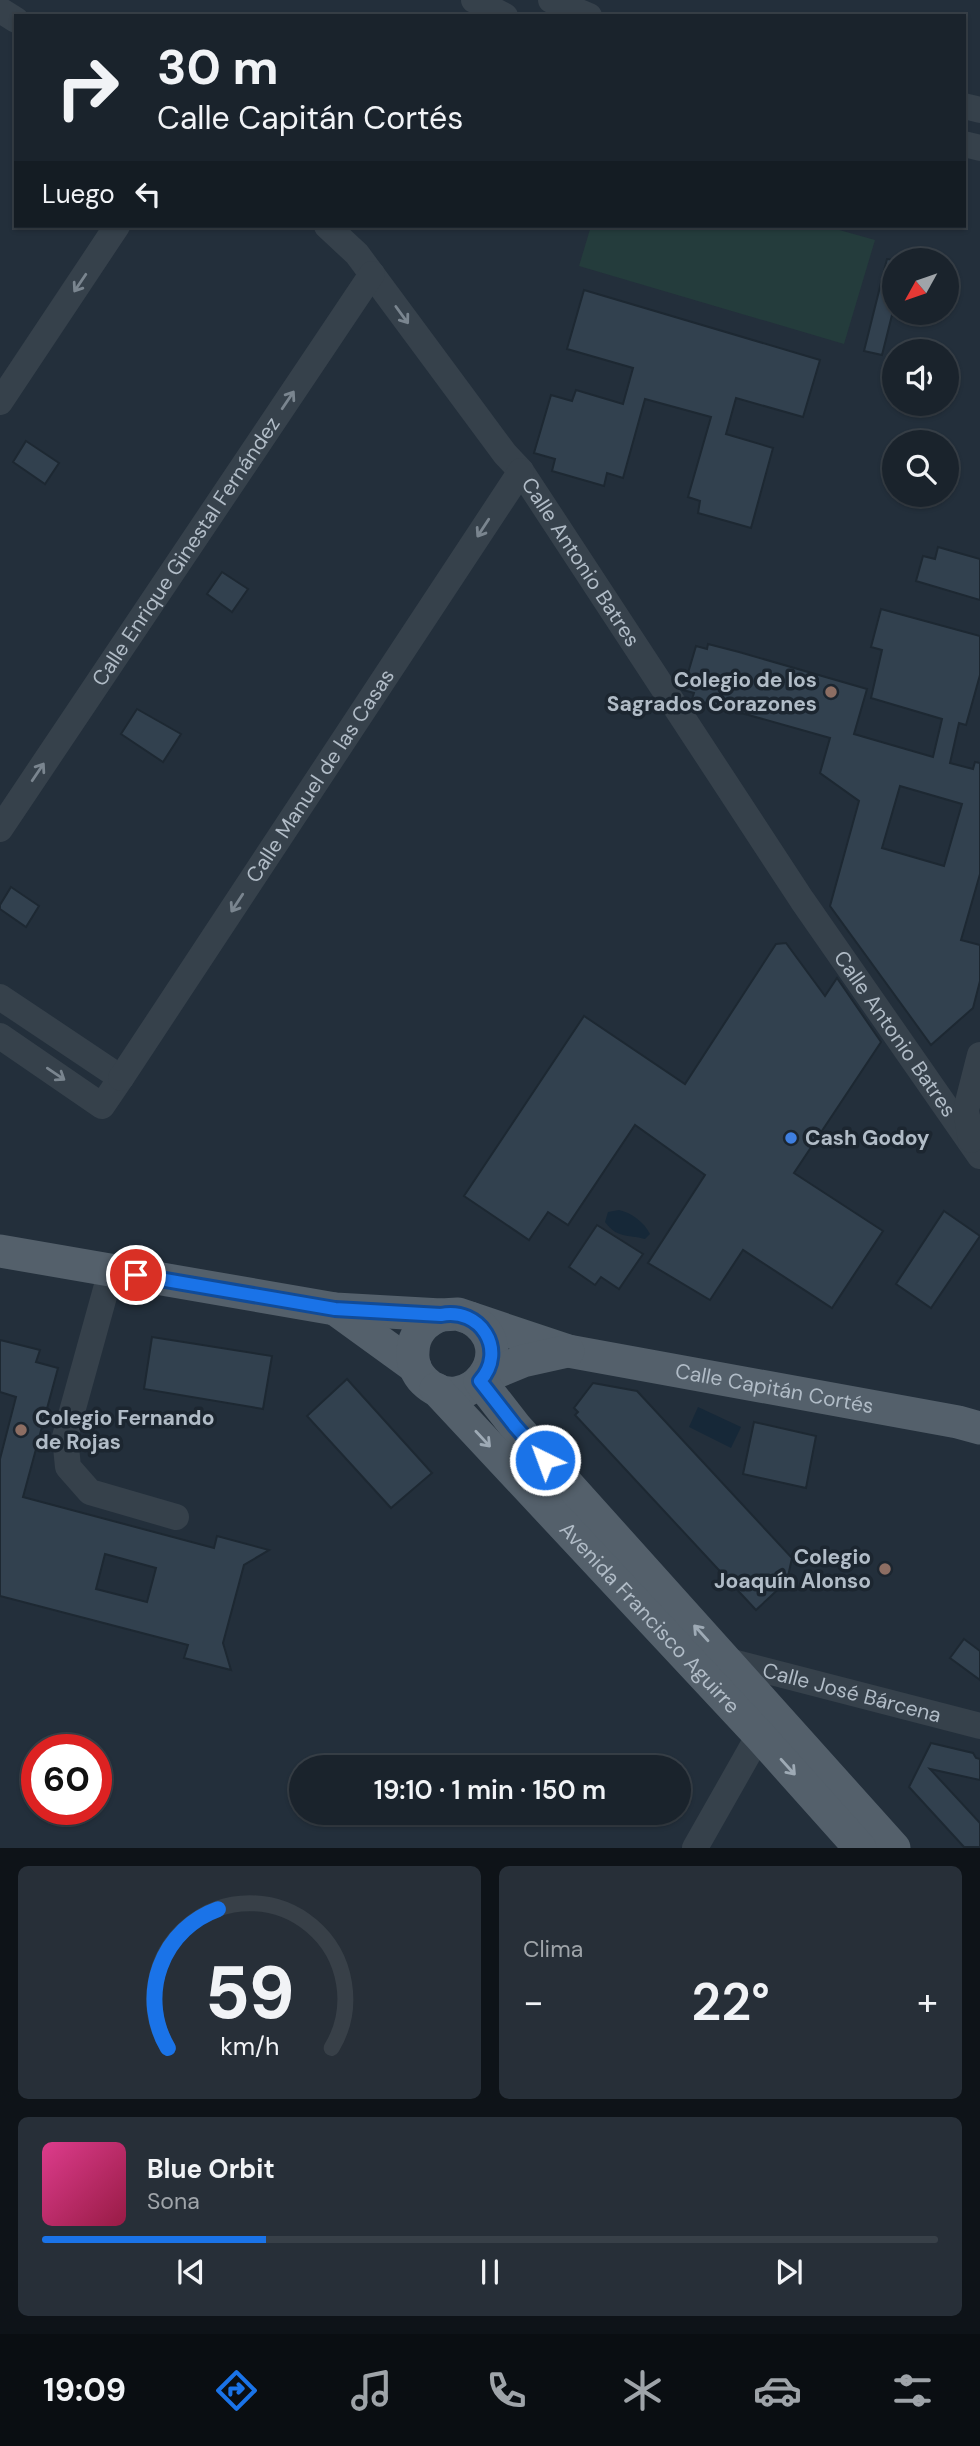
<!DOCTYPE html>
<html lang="es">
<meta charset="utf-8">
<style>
body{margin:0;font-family:"DM Sans",sans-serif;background:#272f38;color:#f1f3f6;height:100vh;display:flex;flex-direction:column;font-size:26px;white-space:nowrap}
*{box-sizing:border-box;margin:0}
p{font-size:23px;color:#9fa4a9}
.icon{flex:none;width:38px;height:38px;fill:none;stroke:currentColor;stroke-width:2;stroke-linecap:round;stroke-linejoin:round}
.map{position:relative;height:1848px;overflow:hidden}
.side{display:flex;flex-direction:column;gap:18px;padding:18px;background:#0e1318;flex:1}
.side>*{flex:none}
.hud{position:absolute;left:14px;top:14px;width:952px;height:214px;border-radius:0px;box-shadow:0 2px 5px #0004,0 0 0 2px #384048;background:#1a232c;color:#f1f3f6;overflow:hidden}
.needle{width:46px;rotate:230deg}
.fabs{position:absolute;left:882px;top:248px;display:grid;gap:14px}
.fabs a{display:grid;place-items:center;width:77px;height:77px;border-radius:50%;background:#1a232c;box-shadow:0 2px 5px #0004,0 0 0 2px #384048;font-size:35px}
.speed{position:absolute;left:21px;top:1734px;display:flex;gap:14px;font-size:35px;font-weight:700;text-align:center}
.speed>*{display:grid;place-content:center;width:91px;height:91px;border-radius:50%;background:#1a232c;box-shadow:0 2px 5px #0004,0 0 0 2px #384048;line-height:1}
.speed .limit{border:10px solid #d22;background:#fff;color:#111}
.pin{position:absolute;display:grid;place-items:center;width:60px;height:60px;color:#fff;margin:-30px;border:4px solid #fff;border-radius:50%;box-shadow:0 2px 7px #0007}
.me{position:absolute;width:77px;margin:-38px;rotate:318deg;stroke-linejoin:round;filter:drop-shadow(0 0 5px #0008)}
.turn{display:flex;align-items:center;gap:24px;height:147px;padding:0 28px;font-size:32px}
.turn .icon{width:91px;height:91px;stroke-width:2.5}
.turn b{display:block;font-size:49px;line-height:60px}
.then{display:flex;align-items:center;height:66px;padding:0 28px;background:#0003;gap:14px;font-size:26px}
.big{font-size:52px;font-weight:600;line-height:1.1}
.side .card{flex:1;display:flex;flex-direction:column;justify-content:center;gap:10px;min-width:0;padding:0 24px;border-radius:10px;background:#272f38}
.side .dial{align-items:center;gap:0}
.dial svg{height:182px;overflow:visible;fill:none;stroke:#384048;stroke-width:7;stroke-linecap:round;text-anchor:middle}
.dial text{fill:#f1f3f6;stroke:none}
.song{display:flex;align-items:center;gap:21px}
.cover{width:84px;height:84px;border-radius:10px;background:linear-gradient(135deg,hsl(330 70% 55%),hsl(340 70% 35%))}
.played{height:7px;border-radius:4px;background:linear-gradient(90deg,#1a73e8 25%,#384048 25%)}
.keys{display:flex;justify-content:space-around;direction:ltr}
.heat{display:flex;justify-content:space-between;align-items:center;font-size:38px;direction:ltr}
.side .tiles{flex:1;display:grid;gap:18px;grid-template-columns:1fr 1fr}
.card:last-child{grid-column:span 2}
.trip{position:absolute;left:289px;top:1755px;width:402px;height:70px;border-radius:35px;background:#1a232c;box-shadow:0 2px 5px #0004,0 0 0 2px #384048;font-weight:600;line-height:70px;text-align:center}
.menu{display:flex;height:112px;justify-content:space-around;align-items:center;background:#0a0e12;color:#9fa4a9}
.menu .icon{width:49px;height:49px}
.menu .selected{color:#1a73e8}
.menu b{font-size:32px;color:#f1f3f6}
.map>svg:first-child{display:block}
</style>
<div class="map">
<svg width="980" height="1848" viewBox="0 0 980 1848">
<rect width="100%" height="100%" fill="#232f3b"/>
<path fill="#243c3c" d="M 591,226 L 825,226 L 875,240 L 844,344 L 579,266 Z"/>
<g fill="#162838">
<path d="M 619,1210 C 632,1213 644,1222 650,1234 L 645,1239 C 627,1234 618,1239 605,1222 L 608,1212 Z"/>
<path d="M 698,1407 L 741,1427 L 731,1448 L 689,1427 Z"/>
</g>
<g fill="#32414f" stroke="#1d2832" stroke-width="2" fill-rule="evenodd">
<path d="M 887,259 L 894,260 L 894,307 L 882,355 L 864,351 Z"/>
<path d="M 584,290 L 820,360 L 803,417 L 736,398 L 726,434 L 773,448 L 751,528 L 698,513 L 700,501 L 688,497 L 711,417 L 645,399 L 623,478 L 607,473 L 604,486 L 552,471 L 555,459 L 534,453 L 551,395 L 572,401 L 576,390 L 623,404 L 633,368 L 567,349 Z"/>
<path d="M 26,441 L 59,463 L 45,484 L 13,462 Z"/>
<path d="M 938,547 L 980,559 L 980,600 L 916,581 L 923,556 L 935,559 Z"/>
<path d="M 222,572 L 248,589 L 232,612 L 207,594 Z"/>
<path d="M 881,609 L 980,636 L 980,675 L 966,725 L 959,723 L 950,763 L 973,769 L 975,762 L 980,763 L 980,874 L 961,940 L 980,945 L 980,981 L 973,1008 L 931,1045 L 830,906 L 859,801 L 820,773 L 830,738 L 692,699 L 694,693 L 683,690 L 696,646 L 707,649 L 708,644 L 739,652 L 867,689 L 854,734 L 933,757 L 942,719 L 871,698 L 882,650 L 871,647 ZM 900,786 L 962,804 L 944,866 L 882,848 Z"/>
<path d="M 137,709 L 181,734 L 163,762 L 121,734 Z"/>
<path d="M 11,887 L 39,906 L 26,927 L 0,909 L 0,905 Z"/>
<path d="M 786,943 L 825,996 L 837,978 L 881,1042 L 794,1173 L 883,1231 L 832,1308 L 743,1250 L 710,1300 L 648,1263 L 705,1175 L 635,1125 L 568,1225 L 548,1212 L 529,1240 L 464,1196 L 584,1016 L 685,1084 L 776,944 Z"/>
<path d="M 944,1211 L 980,1236 L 931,1308 L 896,1284 Z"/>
<path d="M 597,1225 L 643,1254 L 619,1289 L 601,1277 L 595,1285 L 569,1267 Z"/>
<path d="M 152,1337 L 272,1356 L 263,1409 L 144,1389 Z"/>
<path d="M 0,1340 L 40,1350 L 36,1362 L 58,1368 L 23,1497 L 214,1548 L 217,1536 L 269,1550 L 244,1565 L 223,1643 L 231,1670 L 184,1658 L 188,1645 L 0,1596 L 0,1459 L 16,1397 L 0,1392 ZM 105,1554 L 156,1568 L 147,1602 L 96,1589 Z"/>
<path d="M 347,1379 L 432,1473 L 391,1508 L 307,1416 Z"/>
<path d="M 593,1383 L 637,1391 L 792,1558 L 787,1581 L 756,1610 L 575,1415 L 578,1412 L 574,1408 Z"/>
<path d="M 754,1422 L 816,1436 L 806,1488 L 743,1474 Z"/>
<path d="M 964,1639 L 980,1651 L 980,1680 L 950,1658 Z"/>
<path d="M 931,1743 L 973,1753 L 976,1758 L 980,1759 L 980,1780 L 930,1769 L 980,1823 L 980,1847 L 964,1847 L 909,1787 Z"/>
</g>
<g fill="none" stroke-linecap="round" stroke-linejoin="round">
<g stroke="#36414b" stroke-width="26">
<path d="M 474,0 L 505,16"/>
<path d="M 551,0 L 589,16"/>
<path d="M 0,10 L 16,20"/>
<path d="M 964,106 L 980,110"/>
<path d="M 964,144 L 980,148"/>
<path id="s1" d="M 327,226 L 357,254 L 505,454 L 521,471 L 802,900 L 980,1156"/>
<path d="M 0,402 L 117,226"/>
<path id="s2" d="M 0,829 L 372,274"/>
<path d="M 0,997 L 121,1078 L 102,1106 L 0,1036"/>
<path id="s3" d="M 121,1078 L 521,471"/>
<path d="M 971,1140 L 966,1110 L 980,1055"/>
<path d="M 111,1271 L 65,1437 L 68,1467 L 90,1492 L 176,1517"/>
<path id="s4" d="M 725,1660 L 980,1726"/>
<path d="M 695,1848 L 759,1735"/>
</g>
<g stroke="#54606b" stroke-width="33">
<path id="s5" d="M 0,1251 L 335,1309 L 441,1315 L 458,1314 L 568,1351 L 958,1422 L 980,1428"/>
<path d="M 335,1309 L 415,1367"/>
<path d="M 441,1315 C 425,1321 413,1334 413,1352 C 412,1363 417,1374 424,1381 C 466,1422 524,1350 470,1318"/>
<path d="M 484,1377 L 523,1361 L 568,1351"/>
<path d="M 480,1381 L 515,1426 L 894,1848"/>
<path id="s6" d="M 436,1389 L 759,1735 L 860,1848"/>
</g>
</g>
<defs><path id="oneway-shaft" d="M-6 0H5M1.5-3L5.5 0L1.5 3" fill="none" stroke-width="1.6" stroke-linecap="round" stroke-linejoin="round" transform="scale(1.75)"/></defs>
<g stroke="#7a858f">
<use href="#oneway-shaft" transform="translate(80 283) rotate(124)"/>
<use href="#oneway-shaft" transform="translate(402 315) rotate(54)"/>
<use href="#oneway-shaft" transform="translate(288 400) rotate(-56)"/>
<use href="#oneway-shaft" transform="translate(483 528) rotate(123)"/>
<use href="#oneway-shaft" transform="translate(38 772) rotate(-56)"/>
<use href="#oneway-shaft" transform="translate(237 903) rotate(123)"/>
<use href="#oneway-shaft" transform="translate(56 1074) rotate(34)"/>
</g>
<g stroke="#9eaab5">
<use href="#oneway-shaft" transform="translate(483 1439) rotate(47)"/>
<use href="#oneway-shaft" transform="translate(701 1633) rotate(-132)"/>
<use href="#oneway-shaft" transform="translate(788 1767) rotate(48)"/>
</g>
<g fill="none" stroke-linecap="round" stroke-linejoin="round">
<g stroke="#114b97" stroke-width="18">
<path id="route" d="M 136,1275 L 335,1309 L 441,1315 C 480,1307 508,1350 480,1381 L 515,1426 L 545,1460"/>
</g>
<use href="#route" stroke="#1a73e8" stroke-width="12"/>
</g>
<g fill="#8d6e63" stroke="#1c2630" stroke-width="2.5">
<circle cx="831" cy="692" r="7"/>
<circle cx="21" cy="1430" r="7"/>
<circle cx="885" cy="1569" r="7"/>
</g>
<circle fill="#3f7fe0" stroke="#1c2630" stroke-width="2.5" cx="791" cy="1138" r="7"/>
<g text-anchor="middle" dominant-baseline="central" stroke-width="7" stroke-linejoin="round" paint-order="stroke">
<g font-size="21" fill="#b1bcc7" stroke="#1c2630">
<text stroke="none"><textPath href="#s2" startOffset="334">Calle Enrique Ginestal Fernández</textPath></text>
<text stroke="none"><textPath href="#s1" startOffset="422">Calle Antonio Batres</textPath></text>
<text stroke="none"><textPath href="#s3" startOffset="362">Calle Manuel de las Casas</textPath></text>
<text stroke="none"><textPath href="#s1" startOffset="989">Calle Antonio Batres</textPath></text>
<text stroke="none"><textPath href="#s5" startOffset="789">Calle Capitán Cortés</textPath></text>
<text stroke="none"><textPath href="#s6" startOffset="313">Avenida Francisco Aguirre</textPath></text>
<text stroke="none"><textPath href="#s4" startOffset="131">Calle José Bárcena</textPath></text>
</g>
<g font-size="21" font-weight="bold" fill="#b1bcc7" stroke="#1c2630" text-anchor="end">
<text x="817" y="680">Colegio de los<tspan x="817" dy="24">Sagrados Corazones</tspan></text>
<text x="805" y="1138" text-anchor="start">Cash Godoy</text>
<text x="35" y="1418" text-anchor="start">Colegio Fernando<tspan x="35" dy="24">de Rojas</tspan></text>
<text x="871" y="1557">Colegio<tspan x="871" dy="24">Joaquín Alonso</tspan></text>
</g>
</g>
</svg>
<div class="fabs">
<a><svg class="needle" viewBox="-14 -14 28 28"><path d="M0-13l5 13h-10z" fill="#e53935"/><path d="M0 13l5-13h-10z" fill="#9fa4a9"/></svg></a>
<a><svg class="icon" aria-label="sound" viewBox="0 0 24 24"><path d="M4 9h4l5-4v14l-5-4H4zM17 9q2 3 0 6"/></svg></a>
<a><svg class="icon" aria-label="search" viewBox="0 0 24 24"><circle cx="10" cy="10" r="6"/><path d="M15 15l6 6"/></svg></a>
</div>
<div class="speed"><div class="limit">60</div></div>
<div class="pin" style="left:136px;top:1275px;background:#d93025"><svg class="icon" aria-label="arrive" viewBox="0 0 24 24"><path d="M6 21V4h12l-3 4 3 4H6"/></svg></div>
<svg class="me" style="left:545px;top:1460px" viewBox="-20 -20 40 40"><circle r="17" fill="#1a73e8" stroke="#fff" stroke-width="3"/><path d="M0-11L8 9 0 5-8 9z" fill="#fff"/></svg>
<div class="trip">19:10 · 1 min · 150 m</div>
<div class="hud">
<div class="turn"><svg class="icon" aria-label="right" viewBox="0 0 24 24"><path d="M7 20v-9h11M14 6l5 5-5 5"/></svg><div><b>30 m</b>Calle Capitán Cortés</div></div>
<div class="then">Luego<svg class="icon" aria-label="left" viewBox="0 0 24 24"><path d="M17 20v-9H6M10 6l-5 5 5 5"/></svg></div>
</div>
</div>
<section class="side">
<div class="tiles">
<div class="card dial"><svg viewBox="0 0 100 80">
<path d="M14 69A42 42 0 1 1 86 69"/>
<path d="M14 69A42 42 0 0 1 36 8" stroke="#1a73e8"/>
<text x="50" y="56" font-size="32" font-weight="700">59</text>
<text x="50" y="72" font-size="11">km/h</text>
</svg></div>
<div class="card"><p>Clima</p>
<div class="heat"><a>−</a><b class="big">22°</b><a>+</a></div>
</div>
<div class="card">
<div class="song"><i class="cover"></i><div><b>Blue Orbit</b><p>Sona</p></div></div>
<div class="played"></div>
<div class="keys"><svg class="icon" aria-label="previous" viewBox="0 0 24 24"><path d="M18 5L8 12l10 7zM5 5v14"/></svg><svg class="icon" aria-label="pause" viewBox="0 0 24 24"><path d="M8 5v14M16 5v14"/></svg><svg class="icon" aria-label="next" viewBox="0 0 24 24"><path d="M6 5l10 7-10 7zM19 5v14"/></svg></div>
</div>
</div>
</section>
<nav class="menu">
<b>19:09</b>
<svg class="icon selected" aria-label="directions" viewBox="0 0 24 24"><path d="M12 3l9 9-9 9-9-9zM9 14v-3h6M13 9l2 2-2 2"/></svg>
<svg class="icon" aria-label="music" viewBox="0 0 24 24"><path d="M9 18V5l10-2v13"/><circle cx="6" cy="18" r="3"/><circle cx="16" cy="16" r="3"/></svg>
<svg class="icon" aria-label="phone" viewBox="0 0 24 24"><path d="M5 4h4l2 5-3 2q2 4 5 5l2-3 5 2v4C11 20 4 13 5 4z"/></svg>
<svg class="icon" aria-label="climate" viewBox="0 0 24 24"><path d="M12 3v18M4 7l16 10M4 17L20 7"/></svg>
<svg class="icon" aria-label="car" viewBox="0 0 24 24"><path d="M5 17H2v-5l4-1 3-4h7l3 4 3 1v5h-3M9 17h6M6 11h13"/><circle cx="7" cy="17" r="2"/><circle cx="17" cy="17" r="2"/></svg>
<svg class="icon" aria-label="filters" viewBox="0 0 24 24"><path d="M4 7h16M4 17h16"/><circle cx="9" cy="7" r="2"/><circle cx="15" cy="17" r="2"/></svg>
</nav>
